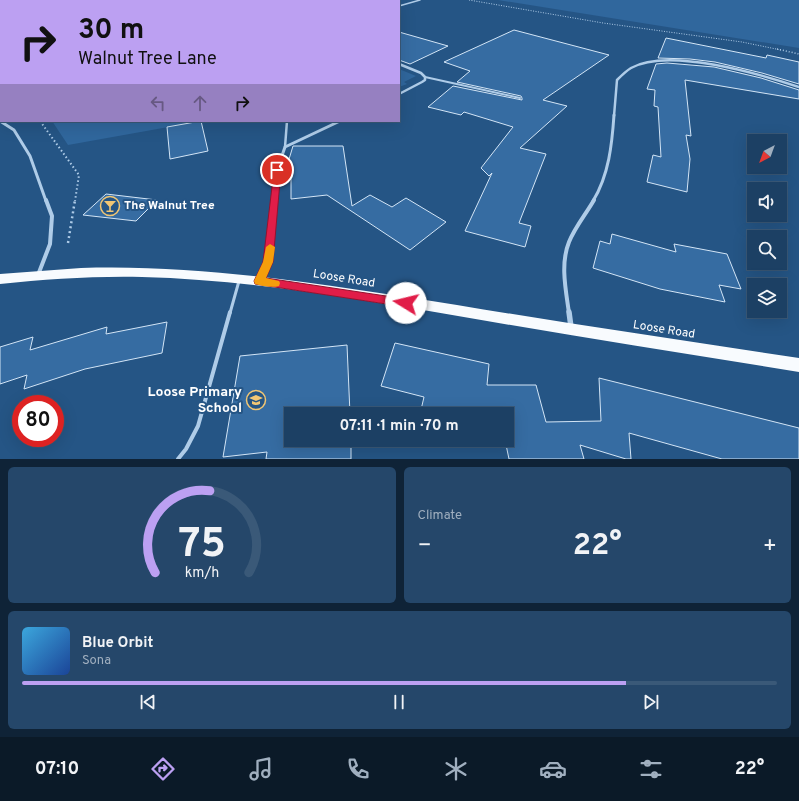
<!DOCTYPE html>
<meta charset="utf-8">
<style>
body{margin:0;font-family:Overpass,sans-serif;background:#25476a;color:#f1f3f6;height:100vh;display:flex;flex-direction:column;font-size:15px;white-space:nowrap}
*{box-sizing:border-box;margin:0}
p{font-size:13px;color:#a0afbf}
.icon{flex:none;width:22px;height:22px;fill:none;stroke:currentColor;stroke-width:2;stroke-linecap:round;stroke-linejoin:round}
.map{position:relative;height:459px;overflow:hidden}
.side{display:flex;flex-direction:column;gap:8px;padding:8px;background:#0f2337;flex:1}
.side>*{flex:none}
.guide{position:absolute;left:0px;top:0px;width:400px;height:122px;box-shadow:0 4px 16px #0002,0 0 0 1px #3a5978;background:#bca0f2;color:#111;overflow:hidden}
.needle{width:26px;rotate:221deg}
.tools{position:absolute;left:747px;top:134px;display:grid;gap:8px}
.tools a{display:grid;place-items:center;width:40px;height:40px;border-radius:0px;background:#1c4064;box-shadow:0 4px 16px #0002,0 0 0 1px #3a5978;font-size:20px}
.speed{position:absolute;left:12px;top:395px;display:flex;gap:8px;font-size:20px;font-weight:700;text-align:center}
.speed>*{display:grid;place-content:center;width:52px;height:52px;border-radius:50%;background:#1c4064;box-shadow:0 4px 16px #0002,0 0 0 1px #3a5978;line-height:1}
.speed .limit{border:6px solid #d22;background:#fff;color:#111}
.pin{position:absolute;display:grid;place-items:center;width:34px;height:34px;color:#fff;margin:-17px;border:2px solid #fff;border-radius:50%;box-shadow:0 1px 4px #0007}
.me{position:absolute;width:44px;margin:-22px;rotate:279deg;stroke-linejoin:round;filter:drop-shadow(0 0 3px #0008)}
.turn{display:flex;align-items:center;gap:14px;height:84px;padding:0 12px;font-size:18px}
.turn .icon{width:52px;height:52px;stroke-width:2.5}
.turn b{display:block;font-size:28px;line-height:34px}
.lanes{display:flex;align-items:center;height:38px;padding:0 12px;background:#0003;justify-content:center;gap:20px;direction:ltr}
.lanes .off{opacity:.35}
.big{font-size:30px;font-weight:700;line-height:1.1}
.side .card{flex:1;display:flex;flex-direction:column;justify-content:center;gap:6px;min-width:0;padding:0 14px;border-radius:6px;background:#25476a}
.side .dial{align-items:center;gap:0}
.dial svg{height:104px;overflow:visible;fill:none;stroke:#3a5978;stroke-width:7;stroke-linecap:round;text-anchor:middle}
.dial text{fill:#f1f3f6;stroke:none}
.song{display:flex;align-items:center;gap:12px}
.cover{width:48px;height:48px;border-radius:6px;background:linear-gradient(135deg,hsl(200 70% 55%),hsl(220 70% 35%))}
.played{height:4px;border-radius:2px;background:linear-gradient(90deg,#bca0f2 80%,#3a5978 80%)}
.keys{display:flex;justify-content:space-around;direction:ltr}
.heat{display:flex;justify-content:space-between;align-items:center;font-size:22px;direction:ltr}
.side .tiles{flex:1;display:grid;gap:8px;grid-template-columns:1fr 1fr}
.card:last-child{grid-column:span 2}
.trip{position:absolute;left:284px;top:407px;width:230px;height:40px;border-radius:0px;background:#1c4064;box-shadow:0 4px 16px #0002,0 0 0 1px #3a5978;font-weight:700;line-height:40px;text-align:center}
.dock{display:flex;height:64px;justify-content:space-around;align-items:center;background:#0b1a28;color:#a0afbf}
.dock .icon{width:28px;height:28px}
.dock .on{color:#bca0f2}
.dock b{font-size:18px;color:#f1f3f6}
.map>svg:first-child{display:block}
</style>
<div class="map">
<svg width="799" height="459" viewBox="0 0 799 459">
<rect width="100%" height="100%" fill="#255585"/>
<g fill="#30679d">
<path d="M 498,0 L 799,0 L 799,48 Z"/>
<path d="M 399,69 L 416,76 L 404,82 L 407,84 L 399,87 Z"/>
<path d="M 52,121 L 202,121 L 68,145 Z"/>
</g>
<g fill="#366ca2" stroke="#d3e5f6">
<path d="M 514,30 L 609,55 L 543,100 L 567,106 L 520,148 L 546,154 L 519,223 L 531,226 L 525,247 L 465,231 L 492,173 L 489,176 L 481,168 L 513,127 L 464,112 L 461,115 L 428,107 L 453,86 L 522,100 L 522,98 L 521,96 L 457,82 L 470,71 L 444,62 Z"/>
<path d="M 399,32 L 448,46 L 410,64 L 399,60 Z"/>
<path d="M 666,38 L 766,58 L 767,55 L 799,62 L 799,84 L 762,73 L 715,62 L 690,59 L 658,58 Z"/>
<path d="M 667,63 L 714,67 L 761,78 L 799,90 L 799,99 L 685,80 L 691,136 L 686,135 L 690,159 L 687,192 L 647,182 L 653,155 L 661,157 L 658,107 L 654,106 L 655,90 L 647,89 L 656,64 Z"/>
<path d="M 201,121 L 208,151 L 170,159 L 167,127 Z"/>
<path d="M 293,146 L 343,146 L 352,206 L 370,195 L 392,207 L 406,198 L 446,222 L 410,250 L 327,195 L 291,199 L 291,179 L 283,179 Z"/>
<path d="M 106,194 L 157,200 L 136,221 L 83,215 Z"/>
<path d="M 612,234 L 676,252 L 674,244 L 727,254 L 741,289 L 719,285 L 725,302 L 660,289 L 593,268 L 600,241 L 610,244 Z"/>
<path d="M 167,322 L 162,353 L 85,369 L 24,389 L 27,375 L 0,384 L 0,347 L 33,337 L 30,350 L 107,327 L 106,334 Z"/>
<path d="M 395,343 L 489,364 L 487,385 L 536,385 L 546,422 L 601,421 L 599,378 L 799,428 L 799,459 L 722,459 L 629,433 L 631,459 L 626,459 L 580,445 L 584,459 L 509,459 L 505,440 L 507,440 L 507,414 L 477,414 L 457,409 L 456,414 L 420,414 L 424,397 L 381,386 Z"/>
<path d="M 347,345 L 350,414 L 291,414 L 291,440 L 351,440 L 351,459 L 266,459 L 267,452 L 223,457 L 240,356 Z"/>
</g>
<g fill="none" stroke-linecap="round" stroke-linejoin="round">
<path stroke="#afcce8" stroke-width="1" stroke-dasharray="1 1.5" stroke-linecap="butt" d="M 469,0 L 603,23 L 742,42 L 781,50"/>
<g stroke="#afcce8" stroke-width="1.5" stroke-dasharray="1 2" stroke-linecap="butt">
<path d="M 777,49 L 799,54"/>
<path d="M 0,64 L 1,66"/>
</g>
<path stroke="#afcce8" stroke-width="2" stroke-dasharray="1.5 2.5" stroke-linecap="butt" d="M 40,121 L 79,175 L 75,201"/>
<path stroke="#afcce8" stroke-width="2.5" stroke-dasharray="2 3" stroke-linecap="butt" d="M 68,243 L 75,200"/>
<path stroke="#afcce8" stroke-width="1.5" d="M 399,6 L 420,0"/>
<path stroke="#afcce8" stroke-width="2" d="M 425,77 L 520,98"/>
<path stroke="#afcce8" stroke-width="2.5" d="M 285,147 L 287,121"/>
<path stroke="#afcce8" stroke-width="3" d="M 230,313 L 239,281"/>
<path stroke="#afcce8" stroke-width="4" d="M 178,459 L 186,449 L 198,426 L 230,312"/>
<path stroke="#afcce8" stroke-width="2" d="M 255,0 L 257,1"/>
<g stroke="#afcce8" stroke-width="2.5">
<path d="M 399,64 L 421,73 L 425,77 L 425,80 L 422,82 L 399,94"/>
<path d="M 614,116 L 617,80 C 621,76 626,71 631,68 C 668,47 760,74 799,87"/>
</g>
<g stroke="#afcce8" stroke-width="3">
<path d="M 0,121 L 14,130 L 30,156 L 46,201"/>
<path d="M 274,201 L 277,170 L 285,147 L 340,121"/>
<path d="M 593,201 C 609,175 612,144 614,115"/>
</g>
<g stroke="#afcce8" stroke-width="4">
<path d="M 38,275 L 50,244 L 52,216 L 46,200"/>
<path d="M 259,281 L 268,262 L 274,200"/>
<path d="M 569,313 C 566,291 560,264 569,242 C 575,227 586,214 594,200"/>
</g>
<path stroke="#afcce8" stroke-width="5.5" d="M 569,312 L 571,327"/>
<path fill="#f8fbfe" fill-rule="evenodd" d="M 81,268 C 207,264 333,286 457,305 C 571,324 685,341 799,358 L 799,372 C 695,355 591,339 487,321 C 373,302 258,280 142,277 C 94,276 47,279 0,284 L 0,274 Z"/>
</g>
<path fill="#e11d48" stroke="#92132f" d="M 277,167 L 281,170 L 273,262 L 266,278 L 406,299 L 410,300 L 412,303 L 410,306 L 406,307 L 255,284 L 254,281 L 263,262 L 274,170 Z"/>
<path fill="#f59e0b" d="M 270,244 L 275,247 L 273,262 L 266,278 L 279,281 L 280,283 L 279,286 C 272,288 262,286 255,284 L 254,281 L 263,262 L 266,247 Z"/>
<defs>
<g id="bar-ring" transform="scale(1)"><circle r="9.5" fill="#255585" stroke="#f1c674" stroke-width="1.5"/><path d="M-6-5H6L.8 .8V4.5H3.5V6h-7V4.5H-.8V.8Z" fill="#f1c674"/></g>
<g id="school-ring" transform="scale(1)"><circle r="9.5" fill="#255585" stroke="#f1c674" stroke-width="1.5"/><path d="M0-5L7-2L0 1L-7-2ZM-4 1L0 2.5L4 1V4Q0 6-4 4Z" fill="#f1c674"/></g>
</defs>
<g fill-rule="evenodd">
<use href="#bar-ring" x="110" y="206"/>
<use href="#school-ring" x="256" y="400"/>
</g>
<g text-anchor="middle" dominant-baseline="central" stroke-width="4" stroke-linejoin="round" paint-order="stroke">
<g font-size="12" font-weight="bold" fill="#fff" stroke="#255585" text-anchor="start">
<text x="124" y="206">The Walnut Tree</text>
</g>
<g font-size="12" fill="#fff" stroke="#255585">
<text transform="translate(344 279) rotate(9)">Loose Road</text>
<text transform="translate(664 330) rotate(9)">Loose Road</text>
</g>
<g font-size="14" font-weight="bold" fill="#fff" stroke="#255585" text-anchor="end">
<text x="242" y="392">Loose Primary<tspan x="242" dy="16">School</tspan></text>
</g>
</g>
</svg>
<div class="tools">
<a><svg class="needle" viewBox="-14 -14 28 28"><path d="M0-13l5 13h-10z" fill="#e53935"/><path d="M0 13l5-13h-10z" fill="#a0afbf"/></svg></a>
<a><svg class="icon" aria-label="sound" viewBox="0 0 24 24"><path d="M4 9h4l5-4v14l-5-4H4zM17 9q2 3 0 6"/></svg></a>
<a><svg class="icon" aria-label="search" viewBox="0 0 24 24"><circle cx="10" cy="10" r="6"/><path d="M15 15l6 6"/></svg></a>
<a><svg class="icon" aria-label="layers" viewBox="0 0 24 24"><path d="M12 4l9 5-9 5-9-5zM3 14l9 5 9-5"/></svg></a>
</div>
<div class="speed"><div class="limit">80</div></div>
<div class="pin" style="left:277px;top:170px;background:#d93025"><svg class="icon" aria-label="arrive" viewBox="0 0 24 24"><path d="M6 21V4h12l-3 4 3 4H6"/></svg></div>
<svg class="me" style="left:406px;top:303px" viewBox="-20 -20 40 40"><circle r="19" fill="#fff"/><path d="M0-13L10 11 0 6-10 11z" fill="#e11d48"/></svg>
<div class="trip">07:11 · 1 min · 70 m</div>
<div class="guide">
<div class="turn"><svg class="icon" aria-label="right" viewBox="0 0 24 24"><path d="M7 20v-9h11M14 6l5 5-5 5"/></svg><div><b>30 m</b>Walnut Tree Lane</div></div>
<div class="lanes"><svg class="icon off" aria-label="left" viewBox="0 0 24 24"><path d="M17 20v-9H6M10 6l-5 5 5 5"/></svg><svg class="icon off" aria-label="ahead" viewBox="0 0 24 24"><path d="M12 20V5M6 11l6-6 6 6"/></svg><svg class="icon" aria-label="right" viewBox="0 0 24 24"><path d="M7 20v-9h11M14 6l5 5-5 5"/></svg></div>
</div>
</div>
<section class="side">
<div class="tiles">
<div class="card dial"><svg viewBox="0 0 100 80">
<path d="M14 69A42 42 0 1 1 86 69"/>
<path d="M14 69A42 42 0 0 1 56 6" stroke="#bca0f2"/>
<text x="50" y="56" font-size="32" font-weight="700">75</text>
<text x="50" y="72" font-size="11">km/h</text>
</svg></div>
<div class="card"><p>Climate</p>
<div class="heat"><a>−</a><b class="big">22°</b><a>+</a></div>
</div>
<div class="card">
<div class="song"><i class="cover"></i><div><b>Blue Orbit</b><p>Sona</p></div></div>
<div class="played"></div>
<div class="keys"><svg class="icon" aria-label="previous" viewBox="0 0 24 24"><path d="M18 5L8 12l10 7zM5 5v14"/></svg><svg class="icon" aria-label="pause" viewBox="0 0 24 24"><path d="M8 5v14M16 5v14"/></svg><svg class="icon" aria-label="next" viewBox="0 0 24 24"><path d="M6 5l10 7-10 7zM19 5v14"/></svg></div>
</div>
</div>
</section>
<nav class="dock">
<b>07:10</b>
<svg class="icon on" aria-label="directions" viewBox="0 0 24 24"><path d="M12 3l9 9-9 9-9-9zM9 14v-3h6M13 9l2 2-2 2"/></svg>
<svg class="icon" aria-label="music" viewBox="0 0 24 24"><path d="M9 18V5l10-2v13"/><circle cx="6" cy="18" r="3"/><circle cx="16" cy="16" r="3"/></svg>
<svg class="icon" aria-label="phone" viewBox="0 0 24 24"><path d="M5 4h4l2 5-3 2q2 4 5 5l2-3 5 2v4C11 20 4 13 5 4z"/></svg>
<svg class="icon" aria-label="climate" viewBox="0 0 24 24"><path d="M12 3v18M4 7l16 10M4 17L20 7"/></svg>
<svg class="icon" aria-label="car" viewBox="0 0 24 24"><path d="M5 17H2v-5l4-1 3-4h7l3 4 3 1v5h-3M9 17h6M6 11h13"/><circle cx="7" cy="17" r="2"/><circle cx="17" cy="17" r="2"/></svg>
<svg class="icon" aria-label="filters" viewBox="0 0 24 24"><path d="M4 7h16M4 17h16"/><circle cx="9" cy="7" r="2"/><circle cx="15" cy="17" r="2"/></svg>
<b>22°</b>
</nav>
